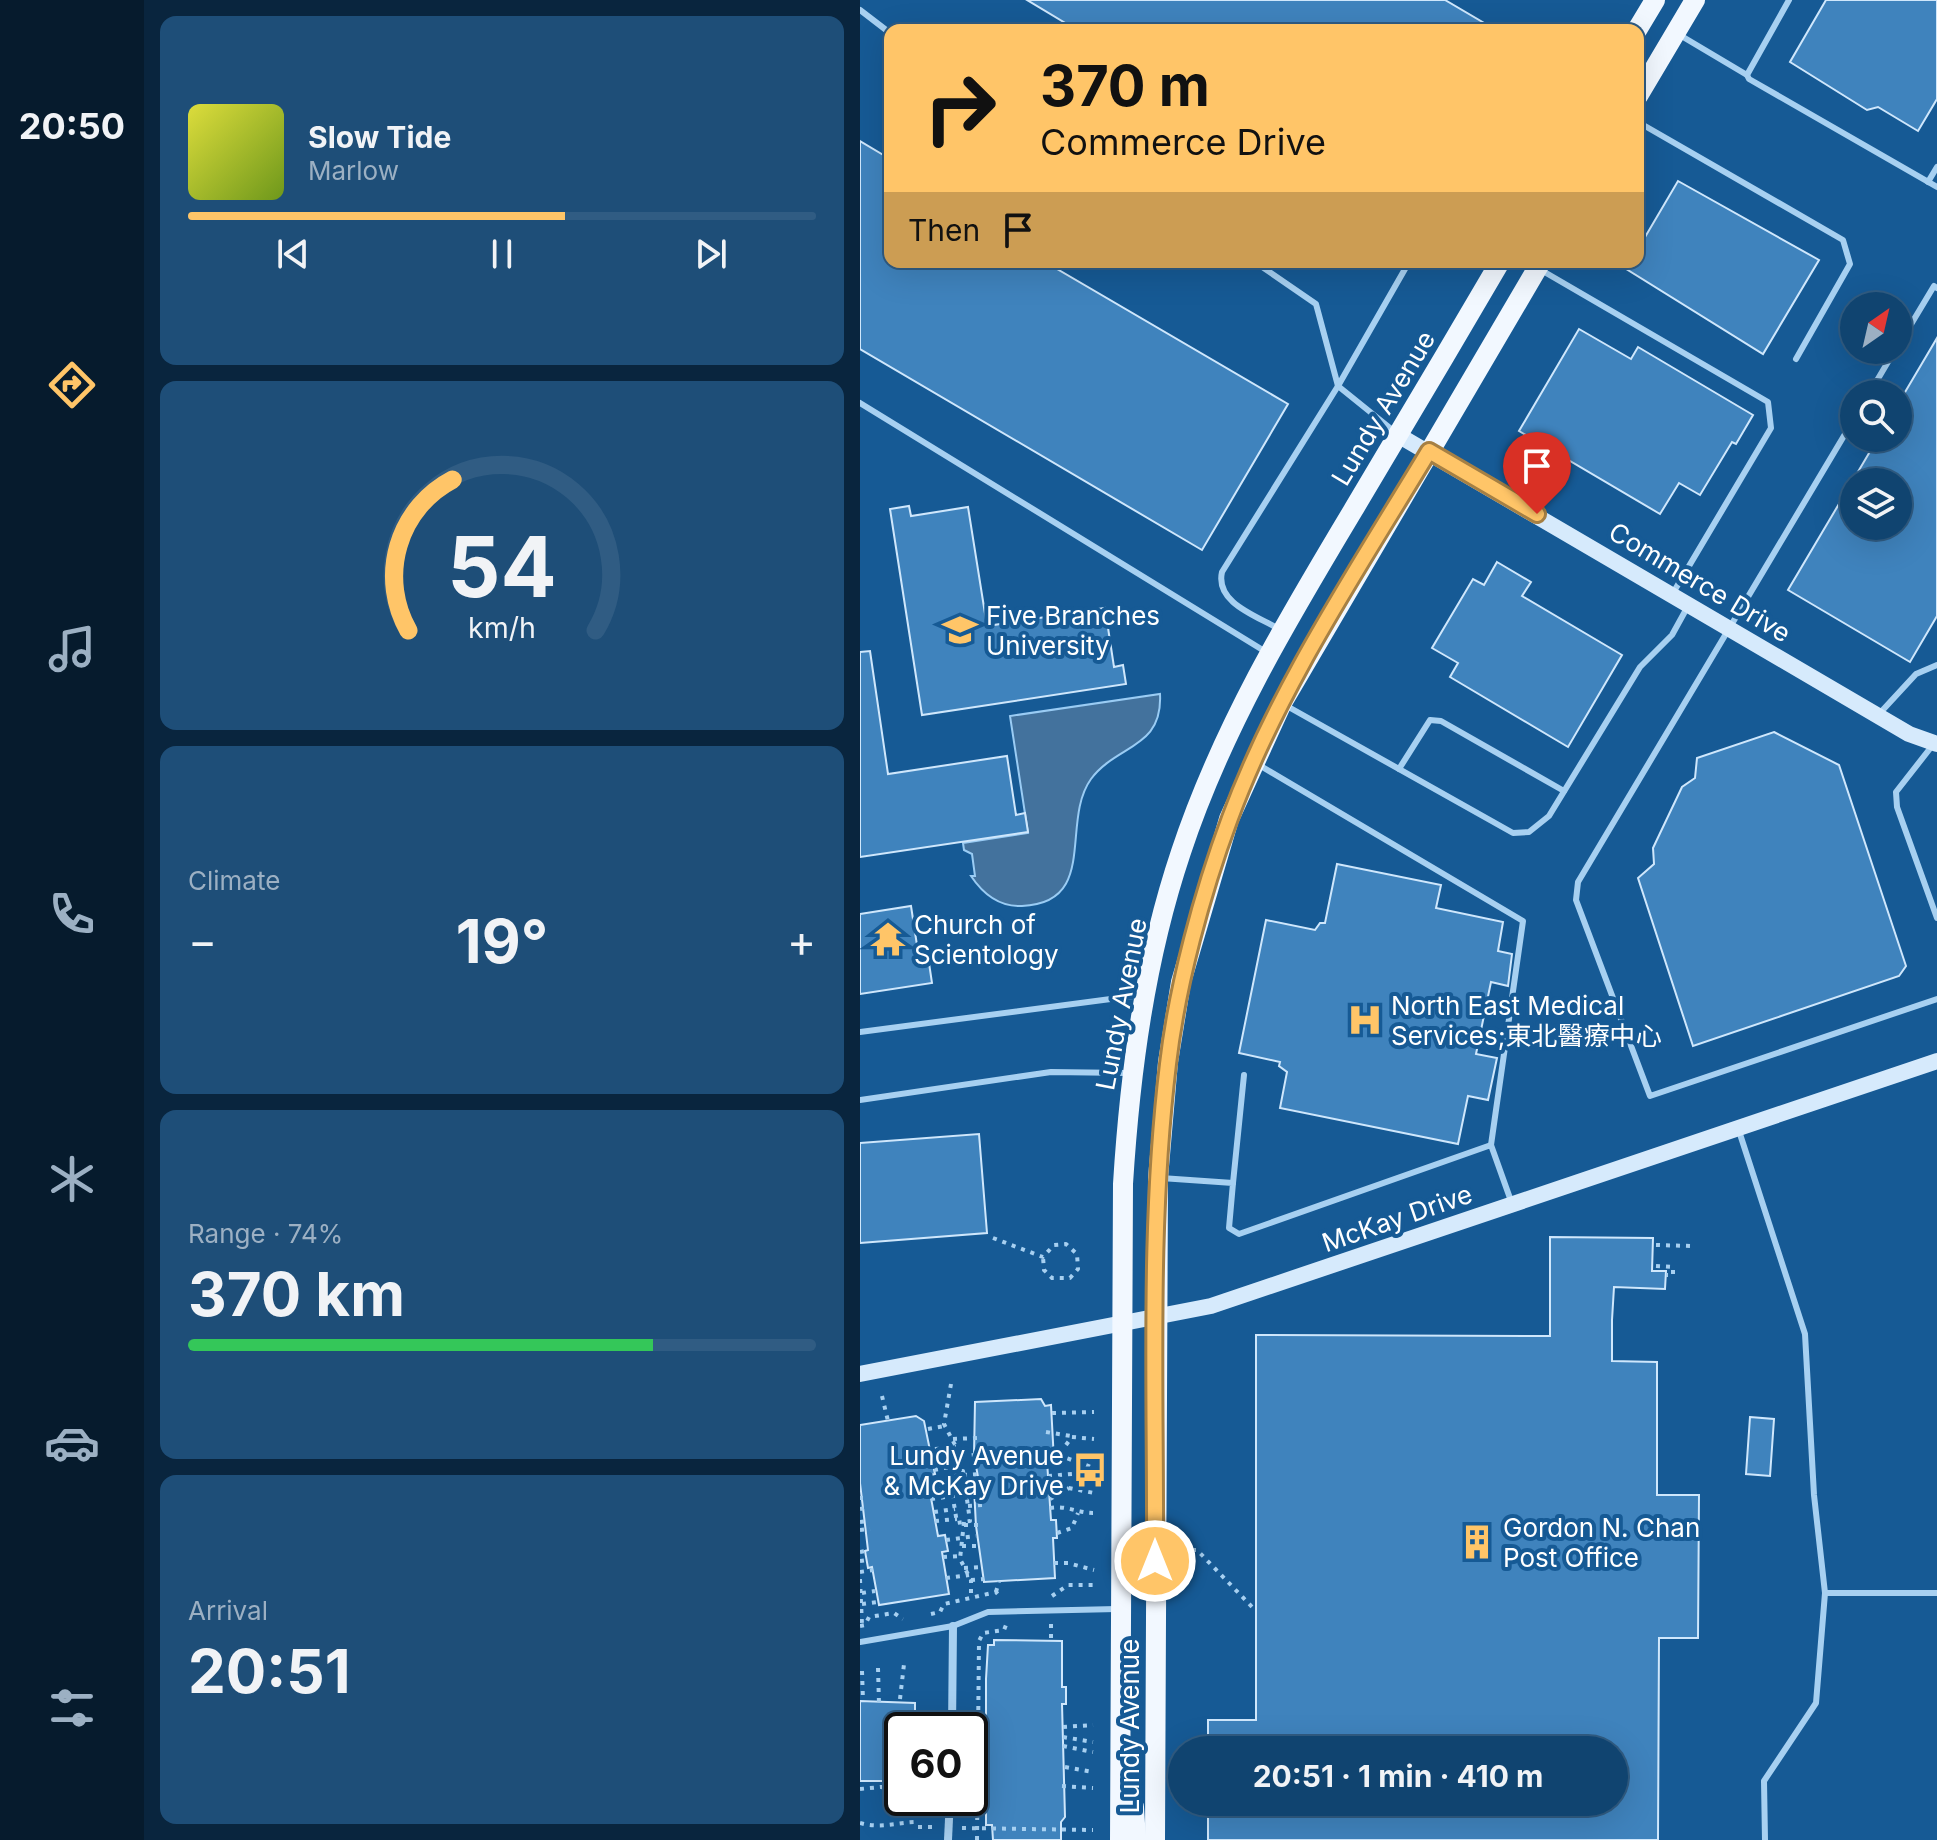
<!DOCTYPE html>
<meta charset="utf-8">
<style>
body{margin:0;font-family:Inter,"Noto Sans SC",sans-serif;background:#1e4e78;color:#f1f3f6;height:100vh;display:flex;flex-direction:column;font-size:30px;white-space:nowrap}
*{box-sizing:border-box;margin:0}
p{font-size:26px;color:#9cb0c3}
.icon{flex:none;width:44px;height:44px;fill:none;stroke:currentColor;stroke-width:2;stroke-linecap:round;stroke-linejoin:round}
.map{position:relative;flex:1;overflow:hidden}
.sheet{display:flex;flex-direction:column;gap:16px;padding:16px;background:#09253e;width:716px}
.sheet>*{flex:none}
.guide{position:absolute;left:24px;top:24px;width:760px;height:244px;border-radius:16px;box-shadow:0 8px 32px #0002,0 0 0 2px #305c83;background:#ffc568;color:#111;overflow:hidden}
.needle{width:52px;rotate:34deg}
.fabs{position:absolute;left:980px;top:292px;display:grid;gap:16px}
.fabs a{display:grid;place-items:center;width:72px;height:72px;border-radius:50%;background:#104470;box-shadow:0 8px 32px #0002,0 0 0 2px #305c83;font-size:40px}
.speed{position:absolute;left:24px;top:1712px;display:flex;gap:16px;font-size:40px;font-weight:700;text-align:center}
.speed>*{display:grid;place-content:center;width:104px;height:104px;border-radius:50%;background:#104470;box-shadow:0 8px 32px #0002,0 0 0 2px #305c83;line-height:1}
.speed .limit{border:4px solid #111;border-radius:12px;background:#fff;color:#111}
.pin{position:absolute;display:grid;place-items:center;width:68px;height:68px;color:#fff;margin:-82px -34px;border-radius:50% 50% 50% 0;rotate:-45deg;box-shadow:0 0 8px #0007}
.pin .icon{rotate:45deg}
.me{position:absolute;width:88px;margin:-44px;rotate:0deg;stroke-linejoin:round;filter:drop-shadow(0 0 6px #0008)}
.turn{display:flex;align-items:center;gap:28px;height:168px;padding:0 24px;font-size:36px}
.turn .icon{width:104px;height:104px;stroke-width:2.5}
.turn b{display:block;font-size:56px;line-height:68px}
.then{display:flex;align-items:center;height:76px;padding:0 24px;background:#0003;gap:16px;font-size:30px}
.big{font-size:60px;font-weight:700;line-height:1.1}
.sheet .tile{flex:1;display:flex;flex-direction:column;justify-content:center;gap:12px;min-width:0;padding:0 28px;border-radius:16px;background:#1e4e78}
.sheet .dial{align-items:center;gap:0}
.dial svg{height:208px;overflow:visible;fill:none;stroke:#305c83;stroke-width:7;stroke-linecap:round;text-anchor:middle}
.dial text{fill:#f1f3f6;stroke:none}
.song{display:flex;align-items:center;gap:24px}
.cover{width:96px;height:96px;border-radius:12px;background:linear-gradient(135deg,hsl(60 70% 55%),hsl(80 70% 35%))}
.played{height:8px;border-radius:4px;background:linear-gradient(90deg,#ffc568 60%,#305c83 60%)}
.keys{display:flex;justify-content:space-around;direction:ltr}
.heat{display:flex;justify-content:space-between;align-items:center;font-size:44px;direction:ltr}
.charge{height:12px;border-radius:6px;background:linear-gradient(90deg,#34c759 74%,#305c83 0)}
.trip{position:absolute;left:308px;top:1736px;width:460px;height:80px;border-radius:40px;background:#104470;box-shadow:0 8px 32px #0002,0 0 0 2px #305c83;font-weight:700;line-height:80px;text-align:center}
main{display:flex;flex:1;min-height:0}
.dock{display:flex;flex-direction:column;width:144px;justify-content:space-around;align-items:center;background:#061b2d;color:#9cb0c3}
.dock .icon{width:56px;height:56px}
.dock .on{color:#ffc568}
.dock b{font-size:36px;color:#f1f3f6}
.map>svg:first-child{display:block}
</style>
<main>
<nav class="dock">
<b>20:50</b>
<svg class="icon on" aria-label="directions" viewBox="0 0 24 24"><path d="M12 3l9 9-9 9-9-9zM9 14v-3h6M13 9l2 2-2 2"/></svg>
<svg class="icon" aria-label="music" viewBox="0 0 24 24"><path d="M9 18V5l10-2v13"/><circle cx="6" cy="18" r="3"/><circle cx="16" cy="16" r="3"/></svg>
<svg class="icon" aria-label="phone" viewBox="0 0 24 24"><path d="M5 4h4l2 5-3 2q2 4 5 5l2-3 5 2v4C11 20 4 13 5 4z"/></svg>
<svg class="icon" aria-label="climate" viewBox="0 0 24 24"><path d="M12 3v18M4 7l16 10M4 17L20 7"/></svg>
<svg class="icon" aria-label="car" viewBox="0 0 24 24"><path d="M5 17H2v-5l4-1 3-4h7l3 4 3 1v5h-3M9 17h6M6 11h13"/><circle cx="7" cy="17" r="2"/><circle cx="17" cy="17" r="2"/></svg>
<svg class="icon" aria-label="filters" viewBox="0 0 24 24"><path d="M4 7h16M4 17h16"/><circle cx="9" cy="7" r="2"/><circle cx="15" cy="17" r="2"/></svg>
</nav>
<section class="sheet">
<div class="tile">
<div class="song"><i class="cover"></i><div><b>Slow Tide</b><p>Marlow</p></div></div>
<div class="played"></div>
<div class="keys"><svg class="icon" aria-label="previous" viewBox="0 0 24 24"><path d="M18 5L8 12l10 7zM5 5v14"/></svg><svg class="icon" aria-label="pause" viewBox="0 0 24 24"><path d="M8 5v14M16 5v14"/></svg><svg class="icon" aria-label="next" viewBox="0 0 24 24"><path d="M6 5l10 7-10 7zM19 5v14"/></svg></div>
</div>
<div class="tile dial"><svg viewBox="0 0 100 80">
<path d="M14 69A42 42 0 1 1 86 69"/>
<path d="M14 69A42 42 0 0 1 31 11" stroke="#ffc568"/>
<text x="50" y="56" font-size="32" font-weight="700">54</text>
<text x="50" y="72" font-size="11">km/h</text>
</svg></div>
<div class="tile"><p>Climate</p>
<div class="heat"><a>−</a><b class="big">19°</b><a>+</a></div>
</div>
<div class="tile"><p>Range · 74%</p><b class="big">370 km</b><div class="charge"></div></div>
<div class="tile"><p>Arrival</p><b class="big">20:51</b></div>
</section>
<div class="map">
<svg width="1077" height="1840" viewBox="0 0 1077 1840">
<rect width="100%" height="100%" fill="#165a95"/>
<path fill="#43729d" stroke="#9accf4" stroke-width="2" d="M 300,694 C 303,749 257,744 231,779 C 200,822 239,903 162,906 C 139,907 123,894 111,876 L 115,876 L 112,854 L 104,850 L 103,843 L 168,833 L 150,716 Z"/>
<g fill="#3f83bd" stroke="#cfe7fc" stroke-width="2" fill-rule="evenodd">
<path d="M 167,0 L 585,0 L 636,30 L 217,30 Z"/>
<path d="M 966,0 L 1077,0 L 1077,99 L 1058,131 L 1018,107 L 1007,110 L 930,62 Z"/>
<path d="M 0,141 L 30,159 L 30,262 L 185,262 L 428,404 L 342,550 L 0,349 Z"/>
<path d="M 818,181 L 959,260 L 903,354 L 755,262 L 778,262 L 778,249 Z"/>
<path d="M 719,329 L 771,359 L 778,347 L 893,415 L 876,444 L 872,442 L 840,495 L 819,483 L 800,514 L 659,431 Z"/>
<path d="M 1077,338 L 1077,616 L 1050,662 L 928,590 L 1018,438 L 1038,438 L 1038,404 ZM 994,482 L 1038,482 L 1038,526 L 994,526 Z"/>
<path d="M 49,506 L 51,516 L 108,507 L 127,626 L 245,608 L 254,667 L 263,665 L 266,684 L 62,715 L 30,509 Z"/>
<path d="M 637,562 L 671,582 L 662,596 L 762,655 L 708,747 L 590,677 L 598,663 L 572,648 L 613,579 L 624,585 Z"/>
<path d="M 10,651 L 28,774 L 147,756 L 156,815 L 165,813 L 168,832 L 0,857 L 0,652 Z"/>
<path d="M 914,732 L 979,765 L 1046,966 L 1039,976 L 833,1046 L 778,878 L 794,864 L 793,848 L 822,787 L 835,778 L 837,758 Z"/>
<path d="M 477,864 L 581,885 L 576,908 L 643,922 L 638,951 L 652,954 L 648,986 L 631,982 L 616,1054 L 637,1058 L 628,1100 L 608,1096 L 598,1144 L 420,1108 L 427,1072 L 419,1066 L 420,1062 L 379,1053 L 406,920 L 455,930 L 460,923 L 465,923 Z"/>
<path d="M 51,906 L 60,965 L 69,963 L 72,983 L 0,994 L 0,914 Z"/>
<path d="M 119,1134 L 127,1233 L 0,1243 L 0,1143 Z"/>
<path d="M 690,1237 L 793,1238 L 792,1271 L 806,1271 L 805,1289 L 754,1287 L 752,1320 L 752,1361 L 797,1362 L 797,1495 L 839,1495 L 838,1638 L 799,1638 L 798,1840 L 348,1840 L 348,1802 L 754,1802 L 754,1750 L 348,1750 L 348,1720 L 396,1720 L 396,1335 L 690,1336 Z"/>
<path d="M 181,1399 L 185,1406 L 191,1405 L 194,1461 L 187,1461 L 191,1520 L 196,1520 L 197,1538 L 193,1538 L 195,1578 L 124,1582 L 116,1526 L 114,1488 L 120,1488 L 114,1455 L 115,1402 Z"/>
<path d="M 56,1416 L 64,1421 L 72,1460 L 75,1474 L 67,1476 L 78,1536 L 85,1535 L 88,1551 L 82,1552 L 89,1594 L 19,1605 L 12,1567 L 8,1568 L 5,1551 L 8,1550 L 0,1483 L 0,1425 Z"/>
<path d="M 890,1417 L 914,1419 L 910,1476 L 886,1474 Z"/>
<path d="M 134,1640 L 202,1641 L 202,1687 L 206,1687 L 206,1704 L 202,1704 L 205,1817 L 201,1822 L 201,1840 L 133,1840 L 132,1825 L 126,1825 L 126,1679 L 128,1645 L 134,1645 Z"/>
<path d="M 0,1701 L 55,1703 L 55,1730 L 42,1730 L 42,1781 L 0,1781 Z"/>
</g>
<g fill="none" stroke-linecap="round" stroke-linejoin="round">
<g stroke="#a7d0f1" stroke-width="4" stroke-dasharray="4 6" stroke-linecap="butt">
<path d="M 133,1238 L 183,1257 L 194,1245 L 206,1244 L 217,1254 L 218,1269 L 210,1278 L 192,1278 L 184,1270 L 183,1257"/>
<path d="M 796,1245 L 831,1246"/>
<path d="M 796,1266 L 813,1267 L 813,1275 L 806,1275"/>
<path d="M 91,1384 L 84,1424 L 96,1447 L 96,1472 L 89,1473 L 97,1523 L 110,1521 L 103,1471 L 96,1472"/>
<path d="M 22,1396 L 28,1421"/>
<path d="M 192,1413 L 234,1412"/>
<path d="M 68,1429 L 85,1426"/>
<path d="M 186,1432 L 211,1436"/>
<path d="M 93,1439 L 118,1438"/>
<path d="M 65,1450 L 96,1447"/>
<path d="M 198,1455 L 234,1468"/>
<path d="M 72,1460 L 114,1455"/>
<path d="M 194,1461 L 212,1437 L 234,1439"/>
<path d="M 74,1470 L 95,1466"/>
<path d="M 103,1475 L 120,1474"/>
<path d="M 188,1476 L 234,1472"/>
<path d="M 105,1484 L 121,1484"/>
<path d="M 189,1484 L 234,1493"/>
<path d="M 70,1490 L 92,1487"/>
<path d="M 107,1497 L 123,1496"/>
<path d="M 0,1498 L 3,1498"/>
<path d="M 71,1499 L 93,1496"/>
<path d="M 190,1499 L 209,1488"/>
<path d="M 108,1506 L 124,1505"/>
<path d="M 190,1508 C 207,1505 217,1513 233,1513"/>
<path d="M 0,1509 L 5,1508"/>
<path d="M 74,1512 L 95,1509"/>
<path d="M 75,1521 L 97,1519"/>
<path d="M 0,1522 L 9,1521"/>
<path d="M 104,1522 L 100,1559 L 111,1580 L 111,1596"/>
<path d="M 104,1525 L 119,1525"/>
<path d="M 0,1530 L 10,1529"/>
<path d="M 197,1533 L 212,1528 L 218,1513"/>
<path d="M 86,1540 L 116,1536"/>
<path d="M 102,1546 L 121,1546"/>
<path d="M 322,1550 L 337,1550 L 396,1611"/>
<path d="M 0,1552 L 5,1551"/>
<path d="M 83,1557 L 100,1556"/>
<path d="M 0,1561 L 7,1560"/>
<path d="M 194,1563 L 208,1563 L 234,1570"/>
<path d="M 104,1568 L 122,1567"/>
<path d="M 0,1572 L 13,1570"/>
<path d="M 86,1578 L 109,1575"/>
<path d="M 0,1579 L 2,1625"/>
<path d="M 111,1580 L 124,1579"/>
<path d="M 136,1592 L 139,1581"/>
<path d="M 2,1593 L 15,1591"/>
<path d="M 192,1596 L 208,1585 L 234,1585"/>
<path d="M 2,1604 L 18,1602"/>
<path d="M 71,1614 L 80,1612 L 84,1604 L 136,1592 L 141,1598"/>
<path d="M 191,1624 L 191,1640"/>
<path d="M 0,1626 L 5,1625 L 9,1617 L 34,1613 L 43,1619"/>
<path d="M 18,1668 L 19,1704"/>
<path d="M 2,1671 L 3,1701"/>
<path d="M 40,1699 L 44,1664"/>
<path d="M 203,1727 L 233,1725"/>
<path d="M 203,1737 L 233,1742"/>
<path d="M 203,1746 L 233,1752"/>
<path d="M 205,1767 L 233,1772"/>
<path d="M 202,1786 L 233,1788"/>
<path d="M 0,1789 L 21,1787 L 42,1791"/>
<path d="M 0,1823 C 20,1829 38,1822 58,1822"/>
<path d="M 58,1827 L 74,1827"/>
<path d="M 102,1828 L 233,1830"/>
<path d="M 117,1840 L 119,1641 L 123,1633 L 144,1630 L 146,1625"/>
</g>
<g stroke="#a7d0f1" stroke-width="6">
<path d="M 929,0 L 887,75 L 889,79 L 1077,187"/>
<path d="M 0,10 L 30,33"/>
<path d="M 818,34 L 887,75"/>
<path d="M 778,122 L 983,240 L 990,264 L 936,359"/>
<path d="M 1068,182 L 1077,167"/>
<path d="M 395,262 L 456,304 L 478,386 L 535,432"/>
<path d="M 681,270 L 908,402 L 911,428 L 813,593"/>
<path d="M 1038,346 L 1074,286 L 1077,288"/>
<path d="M 1009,394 L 1035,350"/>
<path d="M 0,403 L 406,652"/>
<path d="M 994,419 L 718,882 L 716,900 L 790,1096 L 1077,999"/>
<path d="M 419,629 C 397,616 355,603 362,572 L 478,386 L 549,262"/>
<path d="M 425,705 L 653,833 L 669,832 L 689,816 L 780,667 L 812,635 L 828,606"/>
<path d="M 1020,713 L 1056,674 L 1077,665"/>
<path d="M 1072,746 L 1036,792 L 1037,807 L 1077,918"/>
<path d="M 399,765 L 663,921 L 631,1145"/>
<path d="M 539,769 L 570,720 L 581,721 L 704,791"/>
<path d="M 0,1032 L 281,995"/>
<path d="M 0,1100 L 191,1072 L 268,1073"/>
<path d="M 879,1131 L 945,1334 L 954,1495 L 965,1593 L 956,1703 L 904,1781 L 905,1840"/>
<path d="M 301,1178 L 373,1183 L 369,1228 L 379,1234 L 631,1145 L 651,1201"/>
<path d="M 373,1183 L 384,1075"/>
<path d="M 965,1593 L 1077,1593"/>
<path d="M 0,1642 L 93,1626 L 128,1612 L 257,1609"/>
</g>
<g stroke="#a7d0f1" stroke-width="8">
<path d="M 92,1730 L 93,1626"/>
<path d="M 88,1840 L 90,1798"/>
</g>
<g stroke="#d6eafc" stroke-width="16">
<path d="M 538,435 L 1049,734 L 1077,744"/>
<path d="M 0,1374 L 351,1306 L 1077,1061"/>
</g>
<g stroke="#f2f8ff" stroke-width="20">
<path d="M 777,30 L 795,0"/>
<path d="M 778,96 L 835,0"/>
<path d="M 262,1787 L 274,1807 L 276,1840"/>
<path d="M 260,1840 L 263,1184 C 270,1072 285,959 321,852 C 362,728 429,617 495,507 C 544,425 592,344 640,262"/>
<path d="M 295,1840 L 298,1178 L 308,1062 L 321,982 L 369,819 L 422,703 L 681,262"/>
</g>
</g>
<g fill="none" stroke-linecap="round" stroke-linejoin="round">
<g stroke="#a68044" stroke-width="20">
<path id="route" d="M 295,1561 C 296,1396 288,1228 308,1064 C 317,986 342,893 370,818 C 418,688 498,569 569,451 L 677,514"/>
</g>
<use href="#route" stroke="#ffc568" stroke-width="14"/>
</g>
<defs>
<g id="university-bare" transform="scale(2.76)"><path d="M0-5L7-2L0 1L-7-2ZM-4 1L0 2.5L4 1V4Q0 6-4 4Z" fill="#ffc568" stroke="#165a95" stroke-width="2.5" paint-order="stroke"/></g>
<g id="temple-bare" transform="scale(2.76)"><path d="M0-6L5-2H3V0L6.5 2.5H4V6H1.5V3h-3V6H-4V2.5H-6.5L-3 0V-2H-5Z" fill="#ffc568" stroke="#165a95" stroke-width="2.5" paint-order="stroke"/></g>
<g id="hospital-bare" transform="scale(2.76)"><path d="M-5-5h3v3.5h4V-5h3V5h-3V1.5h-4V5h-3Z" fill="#ffc568" stroke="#165a95" stroke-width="2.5" paint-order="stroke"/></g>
<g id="bus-bare" transform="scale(2.76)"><path d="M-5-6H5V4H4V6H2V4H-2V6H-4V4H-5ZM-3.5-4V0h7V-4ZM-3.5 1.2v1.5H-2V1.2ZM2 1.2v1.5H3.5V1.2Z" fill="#ffc568" stroke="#165a95" stroke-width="2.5" paint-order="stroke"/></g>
<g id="building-bare" transform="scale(2.76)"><path d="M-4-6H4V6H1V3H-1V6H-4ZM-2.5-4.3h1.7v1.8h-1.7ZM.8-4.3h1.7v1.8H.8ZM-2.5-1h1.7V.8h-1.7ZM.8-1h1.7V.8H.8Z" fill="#ffc568" stroke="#165a95" stroke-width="2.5" paint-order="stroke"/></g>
</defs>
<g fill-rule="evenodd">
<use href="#university-bare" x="100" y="630"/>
<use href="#temple-bare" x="28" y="939"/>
<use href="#hospital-bare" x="505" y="1020"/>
<use href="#bus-bare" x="230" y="1470"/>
<use href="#building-bare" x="617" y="1542"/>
</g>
<g text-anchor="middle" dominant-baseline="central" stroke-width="8" stroke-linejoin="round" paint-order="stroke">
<g font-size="26" fill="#fff" stroke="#165a95">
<text transform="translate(523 408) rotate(-59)">Lundy Avenue</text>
<text transform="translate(840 582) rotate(31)">Commerce Drive</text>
<text transform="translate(261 1004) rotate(-79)">Lundy Avenue</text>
<text transform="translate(537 1218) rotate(-19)">McKay Drive</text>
<text transform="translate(269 1726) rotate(-90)">Lundy Avenue</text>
</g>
<g font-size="26" fill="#fff" stroke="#165a95" text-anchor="start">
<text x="126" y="615">Five Branches<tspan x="126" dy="30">University</tspan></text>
<text x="54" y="924">Church of<tspan x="54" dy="30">Scientology</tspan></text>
<text x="531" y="1005">North East Medical<tspan x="531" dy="30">Services;東北醫療中心</tspan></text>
<text x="204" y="1455" text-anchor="end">Lundy Avenue<tspan x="204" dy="30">&amp; McKay Drive</tspan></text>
<text x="643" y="1527">Gordon N. Chan<tspan x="643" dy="30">Post Office</tspan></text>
</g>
</g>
</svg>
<div class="fabs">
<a><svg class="needle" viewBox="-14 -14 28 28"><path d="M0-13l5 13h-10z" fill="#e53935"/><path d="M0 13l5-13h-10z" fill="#9cb0c3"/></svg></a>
<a><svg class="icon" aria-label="search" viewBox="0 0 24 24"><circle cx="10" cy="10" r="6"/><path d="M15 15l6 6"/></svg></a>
<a><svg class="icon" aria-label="layers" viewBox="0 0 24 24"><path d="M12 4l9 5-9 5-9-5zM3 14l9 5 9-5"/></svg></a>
</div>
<div class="speed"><div class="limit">60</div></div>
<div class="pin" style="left:677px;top:514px;background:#d93025"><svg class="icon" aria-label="arrive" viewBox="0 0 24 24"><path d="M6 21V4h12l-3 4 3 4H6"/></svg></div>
<svg class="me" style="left:295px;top:1561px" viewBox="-20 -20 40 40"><circle r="17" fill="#ffc568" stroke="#fff" stroke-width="3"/><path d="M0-11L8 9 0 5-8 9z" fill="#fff"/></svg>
<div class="trip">20:51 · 1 min · 410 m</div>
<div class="guide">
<div class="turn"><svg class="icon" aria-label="right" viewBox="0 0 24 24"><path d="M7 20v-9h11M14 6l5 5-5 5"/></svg><div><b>370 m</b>Commerce Drive</div></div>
<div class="then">Then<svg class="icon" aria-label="arrive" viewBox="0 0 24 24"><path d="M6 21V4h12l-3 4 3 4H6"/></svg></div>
</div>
</div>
</main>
